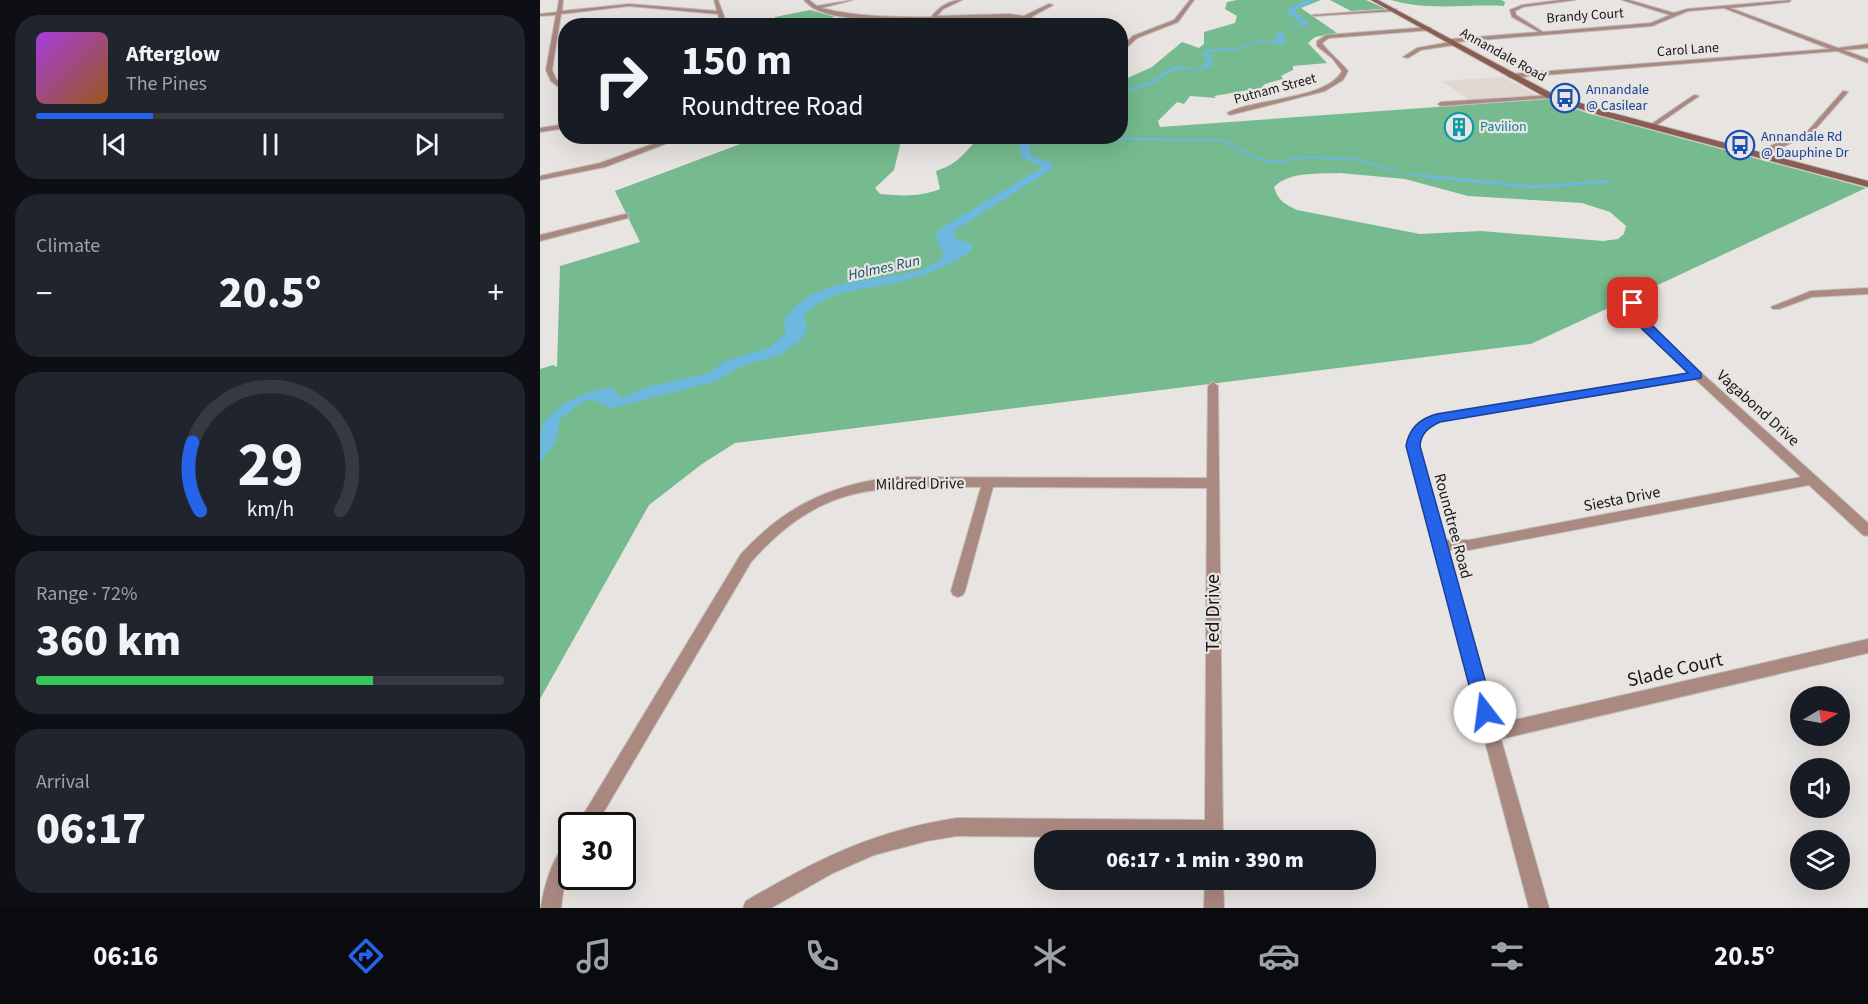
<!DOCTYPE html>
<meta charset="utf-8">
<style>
body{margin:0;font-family:"Source Sans 3",sans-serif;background:#20242c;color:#f1f3f6;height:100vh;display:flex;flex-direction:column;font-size:22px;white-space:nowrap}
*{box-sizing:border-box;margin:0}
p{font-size:20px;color:#9ea1a6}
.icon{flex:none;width:33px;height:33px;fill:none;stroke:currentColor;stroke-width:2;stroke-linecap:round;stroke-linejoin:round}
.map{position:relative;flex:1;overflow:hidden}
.drawer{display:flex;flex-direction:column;gap:15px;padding:15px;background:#0d0f14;width:540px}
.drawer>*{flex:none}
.banner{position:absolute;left:18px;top:18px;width:570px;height:126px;border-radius:24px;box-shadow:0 6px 24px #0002;background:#171b24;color:#f1f3f6;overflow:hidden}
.needle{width:39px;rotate:80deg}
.fabs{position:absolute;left:1250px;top:686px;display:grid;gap:12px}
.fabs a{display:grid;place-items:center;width:60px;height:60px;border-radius:50%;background:#171b24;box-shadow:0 6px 24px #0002;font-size:30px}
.speed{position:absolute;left:18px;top:812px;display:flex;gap:12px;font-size:30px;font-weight:700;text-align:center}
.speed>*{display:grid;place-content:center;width:78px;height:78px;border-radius:50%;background:#171b24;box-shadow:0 6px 24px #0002;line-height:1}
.speed .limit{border:3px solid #111;border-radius:9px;background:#fff;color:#111}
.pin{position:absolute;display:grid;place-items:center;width:51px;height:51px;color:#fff;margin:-26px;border-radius:12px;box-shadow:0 3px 9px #0006}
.me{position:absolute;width:66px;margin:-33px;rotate:345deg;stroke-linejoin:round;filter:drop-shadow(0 0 4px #0008)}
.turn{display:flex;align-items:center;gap:21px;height:126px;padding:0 24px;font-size:27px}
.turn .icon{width:78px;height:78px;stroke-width:2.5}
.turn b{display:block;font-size:42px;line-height:51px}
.big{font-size:45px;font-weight:800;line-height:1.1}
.drawer .card{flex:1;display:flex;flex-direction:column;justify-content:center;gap:9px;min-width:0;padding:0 21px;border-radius:24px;background:#20242c}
.drawer .dial{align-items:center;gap:0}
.dial svg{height:156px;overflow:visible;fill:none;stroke:#363941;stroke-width:7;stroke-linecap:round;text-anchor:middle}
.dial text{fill:#f1f3f6;stroke:none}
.song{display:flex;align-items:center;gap:18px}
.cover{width:72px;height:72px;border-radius:9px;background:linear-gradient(135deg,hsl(280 70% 55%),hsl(30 70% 35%))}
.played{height:6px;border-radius:3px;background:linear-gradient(90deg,#2563eb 25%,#363941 25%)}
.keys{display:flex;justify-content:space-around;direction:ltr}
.heat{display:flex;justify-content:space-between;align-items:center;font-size:33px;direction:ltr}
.charge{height:9px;border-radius:4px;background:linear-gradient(90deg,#34c759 72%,#363941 0)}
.trip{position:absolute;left:494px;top:830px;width:342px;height:60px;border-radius:24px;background:#171b24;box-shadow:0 6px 24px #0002;font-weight:800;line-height:60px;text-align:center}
.menu{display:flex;height:96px;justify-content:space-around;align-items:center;background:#090b0e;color:#9ea1a6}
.menu .icon{width:42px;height:42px}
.menu .active{color:#2563eb}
.menu b{font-size:27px;color:#f1f3f6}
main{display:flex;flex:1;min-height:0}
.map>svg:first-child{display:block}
</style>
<main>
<section class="drawer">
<div class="card">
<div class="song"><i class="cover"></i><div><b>Afterglow</b><p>The Pines</p></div></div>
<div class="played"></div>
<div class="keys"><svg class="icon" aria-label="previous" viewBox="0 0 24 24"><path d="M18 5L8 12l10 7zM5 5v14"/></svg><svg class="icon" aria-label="pause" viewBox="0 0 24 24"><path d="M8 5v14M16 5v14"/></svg><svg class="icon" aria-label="next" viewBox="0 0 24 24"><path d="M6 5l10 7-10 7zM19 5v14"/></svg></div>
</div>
<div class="card"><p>Climate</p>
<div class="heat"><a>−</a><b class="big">20.5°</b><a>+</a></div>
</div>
<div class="card dial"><svg viewBox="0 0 100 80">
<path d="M14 69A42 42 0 1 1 86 69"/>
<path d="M14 69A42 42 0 0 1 10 34" stroke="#2563eb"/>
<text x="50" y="56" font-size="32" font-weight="700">29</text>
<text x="50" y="72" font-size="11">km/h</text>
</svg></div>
<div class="card"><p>Range · 72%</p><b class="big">360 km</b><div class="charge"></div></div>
<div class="card"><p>Arrival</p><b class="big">06:17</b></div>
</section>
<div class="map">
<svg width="1328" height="908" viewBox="0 0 1328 908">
<rect width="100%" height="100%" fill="#e8e4e1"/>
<path fill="#e1d7cf" d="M 963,77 L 999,96 L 930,100 L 901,81 Z"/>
<g fill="#76ba8f" fill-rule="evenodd">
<path d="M 697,0 L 781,0 L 761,8 L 797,33 L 775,37 L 768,43 L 787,63 L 753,66 L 753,70 L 741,76 L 743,79 L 725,84 L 721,88 L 674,96 L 676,98 L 650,96 L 644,104 L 637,102 L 618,121 L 620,127 L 1007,99 L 1047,113 L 1326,188 L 991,344 L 195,443 L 162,464 L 109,505 L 0,699 L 0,369 L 13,365 L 17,367 L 20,266 L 100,242 L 75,191 L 219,137 L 311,136 L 332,141 L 339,137 L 368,137 L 361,141 L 354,170 L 335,188 L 340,194 C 362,196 380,197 400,189 L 396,171 C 416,164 419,159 433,144 L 427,137 L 580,136 L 581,81 L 612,67 L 642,42 L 659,48 L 664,44 L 664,32 L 695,23 L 697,16 L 685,9 L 687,2 ZM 800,173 L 865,179 L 928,196 L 1042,203 L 1070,212 L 1086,226 L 1084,234 L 1078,239 L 1063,241 L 941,231 L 880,234 L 757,210 C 745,204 738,201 734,187 C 750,171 778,174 800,173 Z"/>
<path d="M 790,0 L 826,0 L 846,9 L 811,11 Z"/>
<path d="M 851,0 L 961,0 L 965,2 L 964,6 C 927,4 887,11 851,0 Z"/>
<path d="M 270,10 L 295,17 L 262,25 L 231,25 L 235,17 Z"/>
</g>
<g fill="#6db8df">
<path d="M 767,0 L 775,0 L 754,11 L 769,24 L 742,33 L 746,41 L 744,44 L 717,42 L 702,49 L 670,52 L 668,54 L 674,64 C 660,73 648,69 633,70 L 610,85 L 581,94 L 581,92 L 611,81 L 634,66 C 647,66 657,74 668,62 L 662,53 L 668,50 L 703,47 L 717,40 L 736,42 L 737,33 L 750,31 L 762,24 L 746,10 Z"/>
<path d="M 487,137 L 531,137 L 514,141 L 493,138 L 490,141 L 490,156 L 513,163 L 512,169 L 414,231 L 416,239 L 432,244 L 432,250 C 409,267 383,276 355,283 C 323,290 289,289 264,315 L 267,328 L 263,338 L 240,355 L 200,367 L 176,381 L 72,408 L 52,400 L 42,402 L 20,419 L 16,442 L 0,462 C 0,451 0,438 1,429 C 10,405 50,389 72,388 L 82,398 L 107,387 L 169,373 L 185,361 L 228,348 L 246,333 L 243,323 C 274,263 376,291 404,255 L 396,239 L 398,230 L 498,170 L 502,166 L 481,157 L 480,142 Z"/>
</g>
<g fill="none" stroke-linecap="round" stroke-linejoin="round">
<g stroke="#6db8df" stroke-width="2">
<path d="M 524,138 L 681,140 L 719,159 L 735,162 L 769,157 L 820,160 L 860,172"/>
<path d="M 868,174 L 896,178"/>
</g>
<path stroke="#6db8df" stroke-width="3" d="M 885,176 L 994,187 L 1069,181"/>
<g stroke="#c3bfbd" stroke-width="2">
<g id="minor">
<path d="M 19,0 L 23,0 L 22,11 L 89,4 L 177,11 L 174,0 L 178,0 L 185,19 L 182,26 L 177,26 L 179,19 L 178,14 L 89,6 L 21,14 L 12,70 L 16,79 L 26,87 L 26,93 L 11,81 L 6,70 L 16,15 L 0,16 L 0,14 L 17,12 Z"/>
<path d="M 264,0 L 269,0 L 277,6 L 313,0 L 281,8 C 317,17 354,17 391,17 C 399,7 409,0 422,0 L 403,9 L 397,16 L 469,14 L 484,16 L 509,4 L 513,5 L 491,17 L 510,26 L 503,26 L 492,20 L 469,18 L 394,20 L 391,22 L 389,20 C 359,20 300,22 275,9 C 271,7 267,3 264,0 Z"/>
<path d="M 650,0 L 654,0 L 638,22 L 597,38 L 580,54 L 580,48 L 593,36 L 634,20 Z"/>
<path d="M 1021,0 L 1035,0 L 983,7 L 975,11 L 976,15 L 1003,32 L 1111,23 L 1130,15 L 1082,0 L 1089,0 L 1134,13 L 1147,9 L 1251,0 L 1249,2 L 1190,8 L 1298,48 L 1328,44 L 1328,48 L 1304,50 L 1328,59 L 1328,63 L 1297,51 L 970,78 L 967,76 L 970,74 L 1290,49 L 1184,8 L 1148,11 L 1112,26 L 917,42 L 915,45 L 881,50 L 868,58 L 863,57 L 877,48 L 910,42 L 908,41 L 911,39 L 999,32 L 972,17 L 970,10 L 982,5 Z"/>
<path d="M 857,9 L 855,11 L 774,16 L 772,15 Z"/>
<path d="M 890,27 L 892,30 L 789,38 L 782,43 C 788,52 800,61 808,71 L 803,80 L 785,91 L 690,115 L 687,113 C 714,98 787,100 802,71 L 792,58 L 777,46 L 777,41 L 786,35 Z"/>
<path d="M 1303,91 L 1308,92 L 1271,134 L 1238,149 L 1227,158 L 1221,158 L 1221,154 L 1232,145 L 1267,132 Z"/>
<path d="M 1012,95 L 1013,96 L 1010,98 L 901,106 L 898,104 L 901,102 Z"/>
<path d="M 1154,95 L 1159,96 L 1114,127 L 1110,127 L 1110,125 Z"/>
<path d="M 26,124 L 26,128 L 0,132 L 0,128 Z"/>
<path d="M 135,136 L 146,136 L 65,167 L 0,180 L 0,176 L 60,163 Z"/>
<path d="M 85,214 L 88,214 L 88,218 L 0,241 L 0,235 Z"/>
<path d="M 1328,288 L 1328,294 L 1272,297 L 1239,309 L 1233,309 L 1231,307 L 1271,291 Z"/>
<path d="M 1093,300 L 1096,301 L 1110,325 L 1124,339 L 1328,523 L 1328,536 L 1323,535 L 1269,485 L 929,550 L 908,550 L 957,724 L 1328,639 L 1328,653 L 961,739 L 1009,908 L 989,908 L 867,446 C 870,429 881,419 897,414 L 1149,373 L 1102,328 L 1088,303 ZM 1155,379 L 1261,477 L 929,540 L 905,540 L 879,446 C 881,433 888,427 900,421 Z"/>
<path d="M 673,382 L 678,386 L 683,840 L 665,840 L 665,838 L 417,836 L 387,841 L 334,855 L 293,873 L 231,908 L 203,908 L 206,901 C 278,859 333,831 417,818 L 665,820 L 667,488 L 453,487 L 425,591 L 423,595 L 418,597 L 413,595 L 411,591 L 441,487 C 340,487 284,480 211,562 L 56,825 L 37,825 L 201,554 C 244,507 288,486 351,477 L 667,478 L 668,386 Z"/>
<path d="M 32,841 L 32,868 L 24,885 L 21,908 L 1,908 C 3,890 14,848 32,841 Z"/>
<path d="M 665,879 L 683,879 L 684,908 L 664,908 Z"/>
</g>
</g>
<g stroke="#c3bfbd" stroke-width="2">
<path id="secondary" d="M 831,0 L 838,0 L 1013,94 L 1065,111 L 1328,181 L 1328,187 L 1059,115 L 1007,98 Z"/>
</g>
<use href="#minor" fill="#aa8981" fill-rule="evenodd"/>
<use href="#secondary" fill="#8b5d52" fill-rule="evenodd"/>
</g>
<path fill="#2563eb" stroke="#184099" stroke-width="1.5" d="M 1093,300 L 1097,301 L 1111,324 L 1161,373 L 1161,378 L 900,422 C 889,427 881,433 880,446 L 954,712 L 952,718 L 945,721 L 939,718 L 936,712 L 866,446 C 869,428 881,418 897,414 L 1148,373 L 1102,329 L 1087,303 Z"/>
<defs>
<g id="bus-ring" transform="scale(1.5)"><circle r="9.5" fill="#e8e4e1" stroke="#1a4fb4" stroke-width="1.5"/><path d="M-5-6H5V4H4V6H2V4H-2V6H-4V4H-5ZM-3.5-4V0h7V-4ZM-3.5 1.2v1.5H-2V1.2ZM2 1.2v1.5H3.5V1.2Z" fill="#1a4fb4"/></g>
<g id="building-ring" transform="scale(1.5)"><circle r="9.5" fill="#e8e4e1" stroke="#0f9aa8" stroke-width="1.5"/><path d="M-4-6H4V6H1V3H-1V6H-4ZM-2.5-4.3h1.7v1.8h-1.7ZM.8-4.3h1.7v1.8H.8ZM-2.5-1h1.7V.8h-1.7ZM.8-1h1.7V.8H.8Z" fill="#0f9aa8"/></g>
</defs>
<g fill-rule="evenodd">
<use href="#bus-ring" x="1025" y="98"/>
<use href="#building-ring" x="919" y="127"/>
<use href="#bus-ring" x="1200" y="145"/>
</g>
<g text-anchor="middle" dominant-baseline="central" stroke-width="4.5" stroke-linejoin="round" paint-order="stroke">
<g font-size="14" fill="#191817" stroke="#e8e4e1">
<text transform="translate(1045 16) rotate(-4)">Brandy Court</text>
<text transform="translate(1148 50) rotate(-4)">Carol Lane</text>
<text transform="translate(963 55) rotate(29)">Annandale Road</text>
<text transform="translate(735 89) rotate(-15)">Putnam Street</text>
</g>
<g font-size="14" fill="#164399" stroke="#e8e4e1" text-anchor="start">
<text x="1046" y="90">Annandale<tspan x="1046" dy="16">@ Casilear</tspan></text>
<text x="1221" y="137">Annandale Rd<tspan x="1221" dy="16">@ Dauphine Dr</tspan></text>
</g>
<g font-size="14" fill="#0d838f" stroke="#e8e4e1" text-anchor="start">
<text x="940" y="127">Pavilion</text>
</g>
<g font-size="15" font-style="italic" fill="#15506b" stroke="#e8e4e1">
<text transform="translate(344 268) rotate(-12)">Holmes Run</text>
</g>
<g font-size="16" fill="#191817" stroke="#e8e4e1">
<text transform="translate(1218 408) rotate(42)">Vagabond Drive</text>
<text transform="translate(380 484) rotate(-1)">Mildred Drive</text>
<text transform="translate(1082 499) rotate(-11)">Siesta Drive</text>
<text transform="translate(913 526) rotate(75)">Roundtree Road</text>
</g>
<g font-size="20" fill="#191817" stroke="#e8e4e1">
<text transform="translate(673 613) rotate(-90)">Ted Drive</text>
<text transform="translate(1135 670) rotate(-13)">Slade Court</text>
</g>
</g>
</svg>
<div class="fabs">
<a><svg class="needle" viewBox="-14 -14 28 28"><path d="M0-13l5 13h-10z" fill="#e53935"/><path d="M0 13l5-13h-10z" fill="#9ea1a6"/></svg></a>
<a><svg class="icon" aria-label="sound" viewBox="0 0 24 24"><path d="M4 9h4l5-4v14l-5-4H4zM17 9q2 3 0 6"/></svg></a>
<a><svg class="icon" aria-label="layers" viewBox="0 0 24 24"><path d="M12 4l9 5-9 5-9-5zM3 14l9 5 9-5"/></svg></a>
</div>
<div class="speed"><div class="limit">30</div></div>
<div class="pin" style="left:1093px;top:303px;background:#d93025"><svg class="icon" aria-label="arrive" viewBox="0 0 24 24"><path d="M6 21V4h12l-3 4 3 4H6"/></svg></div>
<svg class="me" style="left:945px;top:712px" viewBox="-20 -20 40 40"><circle r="19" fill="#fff"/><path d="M0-13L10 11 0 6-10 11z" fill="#2563eb"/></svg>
<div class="trip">06:17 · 1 min · 390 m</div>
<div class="banner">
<div class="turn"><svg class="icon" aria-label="right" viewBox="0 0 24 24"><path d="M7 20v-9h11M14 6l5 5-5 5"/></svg><div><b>150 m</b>Roundtree Road</div></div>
</div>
</div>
</main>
<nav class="menu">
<b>06:16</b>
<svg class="icon active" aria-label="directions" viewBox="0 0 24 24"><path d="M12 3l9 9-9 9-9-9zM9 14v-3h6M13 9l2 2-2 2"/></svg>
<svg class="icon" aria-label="music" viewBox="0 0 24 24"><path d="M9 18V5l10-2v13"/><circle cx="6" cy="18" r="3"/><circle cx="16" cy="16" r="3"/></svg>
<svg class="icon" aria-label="phone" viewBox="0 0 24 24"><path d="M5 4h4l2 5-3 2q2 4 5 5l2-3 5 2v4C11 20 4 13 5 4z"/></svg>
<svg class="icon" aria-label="climate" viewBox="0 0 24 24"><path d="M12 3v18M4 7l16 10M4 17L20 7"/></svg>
<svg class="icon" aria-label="car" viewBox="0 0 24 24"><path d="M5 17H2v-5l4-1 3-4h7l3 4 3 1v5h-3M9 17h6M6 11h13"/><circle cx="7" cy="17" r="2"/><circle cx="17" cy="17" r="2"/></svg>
<svg class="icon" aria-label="filters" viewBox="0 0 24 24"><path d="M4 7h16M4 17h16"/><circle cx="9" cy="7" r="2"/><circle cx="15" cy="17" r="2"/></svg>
<b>20.5°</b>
</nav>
